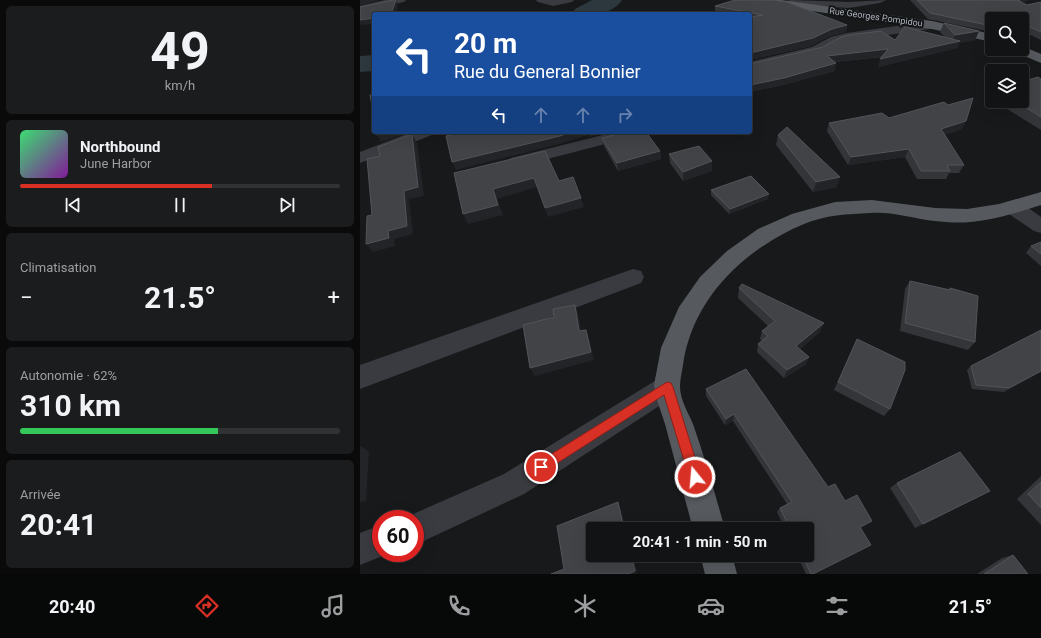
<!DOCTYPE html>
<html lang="fr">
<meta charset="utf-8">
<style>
body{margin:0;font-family:Roboto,sans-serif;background:#1b1c1d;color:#f1f3f6;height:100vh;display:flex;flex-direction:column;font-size:15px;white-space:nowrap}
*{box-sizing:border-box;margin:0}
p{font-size:13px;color:#9c9ea0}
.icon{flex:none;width:22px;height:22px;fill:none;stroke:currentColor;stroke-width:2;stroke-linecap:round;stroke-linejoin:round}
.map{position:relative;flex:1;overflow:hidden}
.details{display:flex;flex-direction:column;gap:6px;padding:6px;background:#0a0a0b;width:360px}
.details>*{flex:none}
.guide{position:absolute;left:12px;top:12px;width:380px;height:122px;border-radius:4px;box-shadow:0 4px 16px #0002,0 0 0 1px #313234;background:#1a4fa0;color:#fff;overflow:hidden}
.controls{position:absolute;left:625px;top:12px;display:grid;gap:8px}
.controls a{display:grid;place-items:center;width:44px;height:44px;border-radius:4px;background:#121314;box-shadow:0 4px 16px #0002,0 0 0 1px #313234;font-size:20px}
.speed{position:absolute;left:12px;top:510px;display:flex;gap:8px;font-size:20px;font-weight:700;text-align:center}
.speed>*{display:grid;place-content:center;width:52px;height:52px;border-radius:50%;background:#121314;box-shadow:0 4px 16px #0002,0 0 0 1px #313234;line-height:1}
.speed .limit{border:6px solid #d22;background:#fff;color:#111}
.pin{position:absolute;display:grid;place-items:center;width:34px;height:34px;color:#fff;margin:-17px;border:2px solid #fff;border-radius:50%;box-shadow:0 1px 4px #0007}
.me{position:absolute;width:44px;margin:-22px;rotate:343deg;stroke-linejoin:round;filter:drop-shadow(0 0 3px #0008)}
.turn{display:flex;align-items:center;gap:14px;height:84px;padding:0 16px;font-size:18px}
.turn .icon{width:52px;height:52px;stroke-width:2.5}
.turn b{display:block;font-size:28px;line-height:34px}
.lanes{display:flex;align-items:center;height:38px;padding:0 16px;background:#0003;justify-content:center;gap:20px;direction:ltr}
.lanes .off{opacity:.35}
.big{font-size:30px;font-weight:700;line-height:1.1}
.details .widget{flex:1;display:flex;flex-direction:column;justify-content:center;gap:6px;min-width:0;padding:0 14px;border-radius:6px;background:#1b1c1d}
.details .dial{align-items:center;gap:0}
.dial b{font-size:52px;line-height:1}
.song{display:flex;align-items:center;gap:12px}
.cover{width:48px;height:48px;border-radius:6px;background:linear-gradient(135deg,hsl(140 70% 55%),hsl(290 70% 35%))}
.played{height:4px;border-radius:2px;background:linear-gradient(90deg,#d93025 60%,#313234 60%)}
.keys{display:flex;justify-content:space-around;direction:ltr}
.heat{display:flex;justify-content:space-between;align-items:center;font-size:22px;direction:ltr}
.charge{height:6px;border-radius:3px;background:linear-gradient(90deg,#34c759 62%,#313234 0)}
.trip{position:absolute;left:226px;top:522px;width:228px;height:40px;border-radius:4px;background:#121314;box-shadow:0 4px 16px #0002,0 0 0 1px #313234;font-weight:700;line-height:40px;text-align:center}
.menu{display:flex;height:64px;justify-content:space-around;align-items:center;background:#070808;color:#9c9ea0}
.menu .icon{width:28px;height:28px}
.menu .on{color:#d93025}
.menu b{font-size:18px;color:#f1f3f6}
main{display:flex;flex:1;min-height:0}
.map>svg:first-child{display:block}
</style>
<main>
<section class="details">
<div class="widget dial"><b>49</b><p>km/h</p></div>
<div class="widget">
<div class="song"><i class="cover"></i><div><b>Northbound</b><p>June Harbor</p></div></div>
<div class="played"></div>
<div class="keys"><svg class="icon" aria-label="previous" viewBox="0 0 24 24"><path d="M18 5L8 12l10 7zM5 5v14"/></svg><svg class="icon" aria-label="pause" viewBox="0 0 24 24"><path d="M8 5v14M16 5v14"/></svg><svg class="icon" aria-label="next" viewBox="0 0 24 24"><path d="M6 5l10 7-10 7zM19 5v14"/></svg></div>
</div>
<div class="widget"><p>Climatisation</p>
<div class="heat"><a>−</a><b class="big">21.5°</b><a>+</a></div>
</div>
<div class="widget"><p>Autonomie · 62%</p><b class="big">310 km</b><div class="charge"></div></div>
<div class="widget"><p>Arrivée</p><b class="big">20:41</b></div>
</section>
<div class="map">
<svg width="681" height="574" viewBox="0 0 681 574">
<rect width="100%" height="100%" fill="#18191b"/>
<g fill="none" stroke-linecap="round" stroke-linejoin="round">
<g fill="#2e393f" fill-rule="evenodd">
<path d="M 232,0 L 262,0 C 250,17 230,14 212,14 L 215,9 Z"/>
<path d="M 14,55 L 14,71 L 0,72 L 0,56 Z"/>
</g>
<g fill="#3a3b40" fill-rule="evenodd">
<path d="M 25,0 L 46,0 L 44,2 L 0,12 L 0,6 Z"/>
<path d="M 176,0 L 214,0 L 212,2 L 193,6 L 178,2 Z"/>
<path d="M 431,0 L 489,2 L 526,0 L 520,3 L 489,8 L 442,5 L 426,7 L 420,4 L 422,2 Z"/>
<path d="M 572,21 L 576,22 L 578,25 L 576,28 L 487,41 L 479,43 L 461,53 L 390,70 L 390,62 L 452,47 L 471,37 L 487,33 Z"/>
<path d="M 52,132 L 74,132 L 72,135 L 0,163 L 0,152 Z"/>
<path d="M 255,132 L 273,132 L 268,138 L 157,167 L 151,166 L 148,162 L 151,158 Z"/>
<path d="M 653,201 L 660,202 L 681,217 L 681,233 L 674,231 L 646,212 L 644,207 L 646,202 Z"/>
<path d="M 273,269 L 281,271 L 284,277 L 281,283 L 0,389 L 0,365 Z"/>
<path d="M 307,375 L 316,379 L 320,387 L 316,395 L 164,494 L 55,545 L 55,519 L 44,518 L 144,474 L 298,379 Z"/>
<path d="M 21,525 L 21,553 L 30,553 L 0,565 L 0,533 Z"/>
</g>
<g fill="#56595e" fill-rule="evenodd">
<path d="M 392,0 L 421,0 L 572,21 L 632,34 L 632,42 L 572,29 L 398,3 Z"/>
<path d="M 662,46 L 681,54 L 681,63 L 655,52 L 654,49 L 662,49 Z"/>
<path d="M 681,192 L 681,205 C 650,215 618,225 586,222 C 560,221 535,211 510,213 C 488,214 465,215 444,224 C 384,249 332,299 323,365 C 322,372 320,379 320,386 C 320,400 328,412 333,424 C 345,458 355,494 365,529 L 333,529 L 305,424 L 297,400 L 294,385 L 301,348 L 319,307 L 340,277 L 367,251 L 398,229 L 432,214 L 475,202 L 512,200 L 575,208 L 607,209 L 639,204 Z"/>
<path d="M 340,555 L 372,555 L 377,574 L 345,574 Z"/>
</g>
</g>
<g fill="#343539">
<path d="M 550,0 L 669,0 L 662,2 L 667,5 L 681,2 L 681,40 L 662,31 L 662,19 L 632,19 L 632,32 L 568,19 Z"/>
<path d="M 355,6 L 487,25 L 486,32 L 470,36 L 451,46 L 390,60 L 390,14 L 359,14 L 355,13 Z"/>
<path d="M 584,23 L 619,31 L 615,40 L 599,43 L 597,48 L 518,67 L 522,57 L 475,62 L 475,71 L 423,85 L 390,92 L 390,64 L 535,40 L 585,37 L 580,32 Z"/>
<path d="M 681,79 L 681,130 L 634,101 L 662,101 Z"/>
<path d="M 529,118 L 602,129 L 584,135 L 604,165 L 599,173 L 589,173 L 586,179 L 557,179 L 545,157 L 488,165 L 467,131 L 469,123 Z"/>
<path d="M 418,135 L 477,187 L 453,192 L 416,145 Z"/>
<path d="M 242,138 L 300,151 L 301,159 L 258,171 L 244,146 Z"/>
<path d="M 309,154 L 352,171 L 323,181 L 310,163 Z"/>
<path d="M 351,190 L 408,199 L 369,214 L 351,195 Z"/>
<path d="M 681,242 L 681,266 L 666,253 L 671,246 Z"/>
<path d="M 550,281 L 589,290 L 590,288 L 615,342 L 608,350 L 540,331 L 545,289 Z"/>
<path d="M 379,288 L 460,332 L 440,349 L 449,357 L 445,365 L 424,378 L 397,352 L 398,344 L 402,341 L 400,339 L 402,331 L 408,326 L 378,298 Z"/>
<path d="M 681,330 L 681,372 L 644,392 L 612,389 L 607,370 L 611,366 Z"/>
<path d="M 497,339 L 530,409 L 524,416 L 474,390 Z"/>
<path d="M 346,389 L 468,487 L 485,501 L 506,525 L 500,528 L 454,574 L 446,574 L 437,555 L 447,555 L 447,529 L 425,529 L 417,512 L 420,508 L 427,504 L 373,421 L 365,425 L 346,396 Z"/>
<path d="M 681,476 L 681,525 L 657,499 Z"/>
<path d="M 537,483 L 630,491 L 555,528 L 530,488 Z"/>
<path d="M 653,555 L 668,574 L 617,574 L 642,558 Z"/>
</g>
<g fill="#232427">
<path d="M 0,0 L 20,0 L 0,6 Z"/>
<path d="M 36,0 L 38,5 L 36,14 L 31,14 Z"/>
<path d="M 660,0 L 669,0 L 660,3 Z"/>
<path d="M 14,18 L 14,24 L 0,25 L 0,20 Z"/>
<path d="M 487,25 L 486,32 L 470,36 L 451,46 L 390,60 L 390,53 L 472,29 Z"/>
<path d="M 662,25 L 665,25 L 662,30 Z"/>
<path d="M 619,31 L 615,40 L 599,43 L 597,48 L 518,67 L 520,59 L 592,43 L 595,35 Z"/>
<path d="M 528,49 L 525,56 L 466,63 L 467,56 Z"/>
<path d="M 476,63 L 475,71 L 423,85 L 390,92 L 390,85 Z"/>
<path d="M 606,121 L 602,129 L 577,137 L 581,129 Z"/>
<path d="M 27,132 L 51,132 L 21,142 L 17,135 Z"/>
<path d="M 212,132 L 228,132 L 228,135 L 203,143 L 96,170 L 92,162 Z"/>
<path d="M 228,132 L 248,132 L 229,137 Z"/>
<path d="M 52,134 L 57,143 L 64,196 L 49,199 L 53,234 L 34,239 L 35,246 L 13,252 L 6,244 L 28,231 L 44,191 Z"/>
<path d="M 549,149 L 545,157 L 488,165 L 491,157 Z"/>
<path d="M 300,151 L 301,159 L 258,171 L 257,163 Z"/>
<path d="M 352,161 L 352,171 L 323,181 L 323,172 Z"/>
<path d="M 480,177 L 477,187 L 453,192 L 456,182 Z"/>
<path d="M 174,178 L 177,187 L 137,199 L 143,215 L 108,224 L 103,214 L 133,189 Z"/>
<path d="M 409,194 L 408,199 L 369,214 L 370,209 Z"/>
<path d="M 221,198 L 224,207 L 188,217 L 185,208 Z"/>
<path d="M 215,305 L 218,314 L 223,340 L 219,331 Z"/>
<path d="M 464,323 L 460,332 L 434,354 L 436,346 Z"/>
<path d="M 226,330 L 229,339 L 234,360 L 175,376 L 170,368 Z"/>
<path d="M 449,357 L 445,365 L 424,378 L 427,370 Z"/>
<path d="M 681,371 L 681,372 L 644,392 L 649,388 Z"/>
<path d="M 374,414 L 373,421 L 365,425 L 366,419 Z"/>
<path d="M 0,446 L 9,451 L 6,501 L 0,502 Z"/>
<path d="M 258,502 L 260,507 L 266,529 L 264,529 Z"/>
<path d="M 271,555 L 273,555 L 277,573 L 275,574 L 268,574 Z"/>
</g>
<g fill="#414347" stroke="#515459">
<path d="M 33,0 L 36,0 L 31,14 L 14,14 L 14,18 L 0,20 L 0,7 Z"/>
<path d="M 375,0 L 413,0 L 427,2 L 487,25 L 472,29 L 453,38 L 390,53 L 390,58 L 390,17 L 403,15 L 355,6 Z"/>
<path d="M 557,0 L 660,0 L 659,1 L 667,5 L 681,2 L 681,32 L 665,25 L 662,25 L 662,19 L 632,19 L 632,26 L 570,13 Z"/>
<path d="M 584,23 L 619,31 L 595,35 Z"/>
<path d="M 545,27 L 600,41 L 520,59 L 528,49 L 467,56 L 476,63 L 424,78 L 390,85 L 390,64 L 463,47 L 481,37 L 489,35 L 521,31 L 535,40 Z"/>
<path d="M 678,77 L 681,79 L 681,117 L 655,101 L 662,101 L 662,82 Z"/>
<path d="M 14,94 L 14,117 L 10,95 Z"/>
<path d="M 613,98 L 606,121 L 581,129 L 604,165 L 587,165 L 590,171 L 561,171 L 549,149 L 491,157 L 469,123 L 522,113 L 529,118 L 584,102 L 588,105 Z"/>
<path d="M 427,127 L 480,177 L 456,182 L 418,135 Z"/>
<path d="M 16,132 L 27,132 L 17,135 Z"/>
<path d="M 105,132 L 212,132 L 200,136 L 92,162 L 86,136 Z"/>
<path d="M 266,132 L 286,132 L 300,151 L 257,163 L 242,138 Z"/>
<path d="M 52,134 L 58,187 L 44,191 L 47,226 L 28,231 L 29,238 L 6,244 L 7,216 L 12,215 L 7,159 L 20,156 L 18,147 Z"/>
<path d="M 339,146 L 352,161 L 323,172 L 309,154 Z"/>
<path d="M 185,151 L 199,181 L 213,177 L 221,198 L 185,208 L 174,178 L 133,189 L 138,205 L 103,214 L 94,173 Z"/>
<path d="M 391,176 L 409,194 L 370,209 L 351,190 Z"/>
<path d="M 681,242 L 681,254 L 671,246 Z"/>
<path d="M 550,281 L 590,290 L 590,288 L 618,296 L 615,342 L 545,323 Z"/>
<path d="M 382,284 L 464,323 L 436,346 L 449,357 L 427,370 L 398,344 L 408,336 L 402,331 L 415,321 L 379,288 Z"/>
<path d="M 215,305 L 219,331 L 226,330 L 231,352 L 170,368 L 163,325 L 194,317 L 193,309 Z"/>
<path d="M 681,330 L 681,371 L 649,388 L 616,385 L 611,366 Z"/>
<path d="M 497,339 L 545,362 L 545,370 L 530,409 L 478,382 Z"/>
<path d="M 386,369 L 468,487 L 475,484 L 485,501 L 497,495 L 512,521 L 500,527 L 511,545 L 453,574 L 451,574 L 442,555 L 447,555 L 447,529 L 430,529 L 420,508 L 432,502 L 374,414 L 366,419 L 346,389 Z"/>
<path d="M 600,452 L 630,491 L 563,524 L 537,483 Z"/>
<path d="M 681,482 L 681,508 L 668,494 Z"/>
<path d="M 258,502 L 264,529 L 233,529 L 233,555 L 271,555 L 275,571 L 268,574 L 191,574 L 204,569 L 197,526 Z"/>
<path d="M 653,555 L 668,574 L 624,574 Z"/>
</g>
<path fill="#d93025" stroke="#8d1f18" d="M 307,382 L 311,383 L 313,387 L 341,477 L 339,481 L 335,483 L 330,481 L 329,477 L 304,395 L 185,471 L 181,473 L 177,471 L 175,467 L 177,463 Z"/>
<g text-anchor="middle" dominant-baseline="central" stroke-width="4" stroke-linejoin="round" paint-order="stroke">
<g font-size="9" fill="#abb1ba" stroke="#131416">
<text transform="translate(516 17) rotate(8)">Rue Georges Pompidou</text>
</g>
</g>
</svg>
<div class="controls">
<a><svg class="icon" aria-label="search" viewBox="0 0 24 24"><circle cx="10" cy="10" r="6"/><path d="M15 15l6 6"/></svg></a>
<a><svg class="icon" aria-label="layers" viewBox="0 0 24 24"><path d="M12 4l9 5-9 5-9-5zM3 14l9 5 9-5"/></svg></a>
</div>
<div class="speed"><div class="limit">60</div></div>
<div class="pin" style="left:181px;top:467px;background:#d93025"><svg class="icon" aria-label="arrive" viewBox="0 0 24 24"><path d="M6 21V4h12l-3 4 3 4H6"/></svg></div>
<svg class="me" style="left:335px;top:477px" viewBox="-20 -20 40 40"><circle r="17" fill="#d93025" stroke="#fff" stroke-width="3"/><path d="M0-11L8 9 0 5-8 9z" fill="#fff"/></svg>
<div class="trip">20:41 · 1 min · 50 m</div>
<div class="guide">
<div class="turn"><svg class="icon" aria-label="left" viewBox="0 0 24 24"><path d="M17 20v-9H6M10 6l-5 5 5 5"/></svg><div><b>20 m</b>Rue du General Bonnier</div></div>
<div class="lanes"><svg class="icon" aria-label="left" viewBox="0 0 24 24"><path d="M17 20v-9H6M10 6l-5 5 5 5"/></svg><svg class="icon off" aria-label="ahead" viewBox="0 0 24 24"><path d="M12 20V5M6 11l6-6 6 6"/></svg><svg class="icon off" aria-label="ahead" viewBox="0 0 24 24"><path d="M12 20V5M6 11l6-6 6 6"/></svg><svg class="icon off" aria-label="right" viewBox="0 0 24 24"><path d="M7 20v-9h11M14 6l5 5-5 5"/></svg></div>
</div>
</div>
</main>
<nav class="menu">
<b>20:40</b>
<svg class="icon on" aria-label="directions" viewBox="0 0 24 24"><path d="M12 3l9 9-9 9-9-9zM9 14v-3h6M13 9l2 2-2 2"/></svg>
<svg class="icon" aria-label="music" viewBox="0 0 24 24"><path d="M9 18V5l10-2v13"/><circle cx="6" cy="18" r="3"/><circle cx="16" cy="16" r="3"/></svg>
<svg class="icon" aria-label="phone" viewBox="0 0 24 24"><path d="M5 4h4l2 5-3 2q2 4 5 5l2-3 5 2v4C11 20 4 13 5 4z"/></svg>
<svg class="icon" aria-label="climate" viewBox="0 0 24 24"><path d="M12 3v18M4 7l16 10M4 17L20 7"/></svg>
<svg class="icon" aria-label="car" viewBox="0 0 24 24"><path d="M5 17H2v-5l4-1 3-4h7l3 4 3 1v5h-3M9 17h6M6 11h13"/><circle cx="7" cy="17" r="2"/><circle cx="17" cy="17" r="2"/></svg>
<svg class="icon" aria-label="filters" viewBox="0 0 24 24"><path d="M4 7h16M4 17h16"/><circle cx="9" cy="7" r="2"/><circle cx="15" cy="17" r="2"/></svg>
<b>21.5°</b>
</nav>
